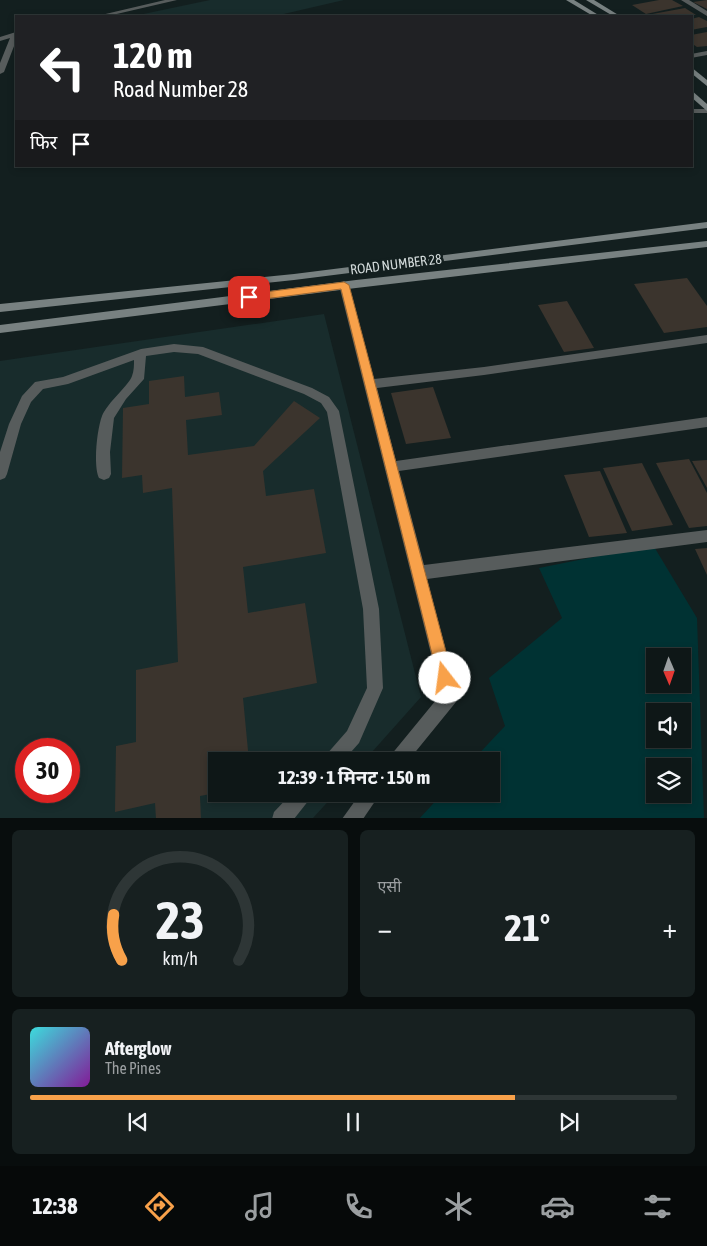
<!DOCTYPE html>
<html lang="hi">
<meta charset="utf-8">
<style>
body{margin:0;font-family:"Asap Condensed","Noto Sans Devanagari",sans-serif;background:#172020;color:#f1f3f6;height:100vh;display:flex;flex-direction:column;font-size:19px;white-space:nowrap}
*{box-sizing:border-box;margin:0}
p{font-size:16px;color:#9b9fa1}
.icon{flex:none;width:28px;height:28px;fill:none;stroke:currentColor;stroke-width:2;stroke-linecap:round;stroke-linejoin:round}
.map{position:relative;height:818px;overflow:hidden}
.details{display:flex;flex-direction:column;gap:12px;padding:12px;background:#080d0d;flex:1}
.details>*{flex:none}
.hud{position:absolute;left:15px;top:15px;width:678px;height:152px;border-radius:0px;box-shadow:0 2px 8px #0003,0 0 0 1px #2e3636;background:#202124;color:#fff;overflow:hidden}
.needle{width:32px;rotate:178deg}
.controls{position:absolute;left:646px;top:648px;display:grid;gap:10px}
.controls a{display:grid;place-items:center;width:45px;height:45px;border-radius:0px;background:#0e1717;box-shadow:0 2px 8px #0003,0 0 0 1px #2e3636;font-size:25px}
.speed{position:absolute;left:15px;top:738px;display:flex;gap:10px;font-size:25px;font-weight:700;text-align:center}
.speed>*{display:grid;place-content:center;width:65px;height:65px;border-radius:50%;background:#0e1717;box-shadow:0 2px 8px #0003,0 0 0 1px #2e3636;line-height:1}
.speed .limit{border:8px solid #d22;background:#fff;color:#111}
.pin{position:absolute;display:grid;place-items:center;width:42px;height:42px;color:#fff;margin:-21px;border-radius:10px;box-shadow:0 2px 8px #0006}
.me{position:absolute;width:55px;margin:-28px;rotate:345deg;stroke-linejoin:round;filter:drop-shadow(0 0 4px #0008)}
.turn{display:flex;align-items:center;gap:18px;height:105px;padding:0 15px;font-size:22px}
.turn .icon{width:65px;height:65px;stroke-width:2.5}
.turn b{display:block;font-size:35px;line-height:42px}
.then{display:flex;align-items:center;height:48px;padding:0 15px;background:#0003;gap:10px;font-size:19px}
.big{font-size:38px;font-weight:700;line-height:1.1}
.details .widget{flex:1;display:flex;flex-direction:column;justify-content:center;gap:8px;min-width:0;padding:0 18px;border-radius:8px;background:#172020}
.details .dial{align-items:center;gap:0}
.dial svg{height:130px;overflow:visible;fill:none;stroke:#2e3636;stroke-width:7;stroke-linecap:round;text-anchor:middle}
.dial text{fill:#f1f3f6;stroke:none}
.song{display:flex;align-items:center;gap:15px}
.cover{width:60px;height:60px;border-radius:8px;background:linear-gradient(135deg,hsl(180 70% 55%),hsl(290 70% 35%))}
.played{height:5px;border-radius:2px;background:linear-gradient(90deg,#f8a14a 75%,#2e3636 75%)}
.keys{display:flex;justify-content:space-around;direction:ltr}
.heat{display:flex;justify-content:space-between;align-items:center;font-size:28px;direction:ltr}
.details .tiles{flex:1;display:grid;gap:12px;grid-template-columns:1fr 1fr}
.widget:last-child{grid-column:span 2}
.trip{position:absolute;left:208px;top:752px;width:292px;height:50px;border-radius:0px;background:#0e1717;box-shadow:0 2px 8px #0003,0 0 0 1px #2e3636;font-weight:700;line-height:50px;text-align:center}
.dock{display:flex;height:80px;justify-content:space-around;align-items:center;background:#060909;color:#9b9fa1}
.dock .icon{width:35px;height:35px}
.dock .current{color:#f8a14a}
.dock b{font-size:22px;color:#f1f3f6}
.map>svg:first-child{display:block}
</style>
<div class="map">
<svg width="707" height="819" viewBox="0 0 707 819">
<rect width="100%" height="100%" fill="#131f1f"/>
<g fill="#182c2c" fill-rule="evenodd">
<path d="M 210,0 L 344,0 L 275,16 L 134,16 Z"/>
<path d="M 324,314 L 421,697 L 364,761 L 216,761 L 216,794 L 335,794 L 313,818 L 0,818 L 0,361 ZM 26,749 L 69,749 L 69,791 L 26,791 Z"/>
</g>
<path fill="#003233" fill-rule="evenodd" d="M 653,545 L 697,618 L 704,818 L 419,819 L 442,794 L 491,794 L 491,761 L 472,761 L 505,726 L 489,678 L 562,618 L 539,568 ZM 655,656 L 682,656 L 682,684 L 655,684 ZM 655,711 L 682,711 L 682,739 L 655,739 ZM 655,766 L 682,766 L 682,794 L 655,794 Z"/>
<g fill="#3b342d">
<path d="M 659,0 L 672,0 L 683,6 L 646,14 L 632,5 Z"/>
<path d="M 707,0 L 707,9 L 693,2 Z"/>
<path d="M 685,8 L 696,15 L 647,16 L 647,15 Z"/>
<path d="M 699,17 L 707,21 L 707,27 L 691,30 L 691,19 Z"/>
<path d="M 707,32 L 707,46 L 697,47 L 691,43 L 691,35 Z"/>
<path d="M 687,278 L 707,306 L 707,327 L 664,333 L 634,284 Z"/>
<path d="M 567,301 L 594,348 L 564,352 L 538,305 Z"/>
<path d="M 184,376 L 185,397 L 219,392 L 222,415 L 186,420 L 188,455 L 254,446 L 294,401 L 320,418 L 263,471 L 266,496 L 314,489 L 326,553 L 243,567 L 248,613 L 305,603 L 317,683 L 243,698 L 249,761 L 216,761 L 216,793 L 200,796 L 201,819 L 156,819 L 155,803 L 115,812 L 116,746 L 136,742 L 136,670 L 178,662 L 172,488 L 143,493 L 142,475 L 122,478 L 123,408 L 149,404 L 149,381 Z"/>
<path d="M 433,387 L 451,438 L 406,444 L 391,393 Z"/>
<path d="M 689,459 L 707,493 L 707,526 L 689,528 L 656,463 Z"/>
<path d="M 707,460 L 707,488 L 692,461 Z"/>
<path d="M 642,463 L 673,525 L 632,531 L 603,468 Z"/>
<path d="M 600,471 L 627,533 L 589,537 L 564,475 Z"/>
<path d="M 707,548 L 707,575 L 695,549 Z"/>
</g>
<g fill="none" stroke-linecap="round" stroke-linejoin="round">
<g fill="#575c5c" fill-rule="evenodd">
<path d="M 165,0 L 177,0 L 108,16 L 97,16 Z"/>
<path d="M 16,32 L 16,41 L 4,72 L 0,74 L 0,63 L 10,38 L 0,41 L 0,37 Z"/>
<path d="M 174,344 L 203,347 L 312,388 L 329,397 L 339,411 L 379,609 L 383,688 L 359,743 L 343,761 L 323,761 L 326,755 L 347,731 L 367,688 L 363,609 L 327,412 L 321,403 L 304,394 L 198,354 L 174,352 L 146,356 L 144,379 L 126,399 L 114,418 L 110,452 L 111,474 L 109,478 L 104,480 L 99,478 C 93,466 97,429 102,416 C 107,403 130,384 132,376 C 134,371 134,365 134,360 L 68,384 L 43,389 L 31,402 L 21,424 L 7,474 L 5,478 L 0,480 L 0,452 L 9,424 L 22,396 L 35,382 L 63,377 L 141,349 Z"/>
<path d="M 291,794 L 312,794 L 309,800 L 294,819 L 272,819 L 274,812 Z"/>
</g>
<g fill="#575c5c" fill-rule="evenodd">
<path d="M 681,0 L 689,0 L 707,11 L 707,16 Z"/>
<path d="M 707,51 L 707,55 L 691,58 L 691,54 Z"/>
<rect x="691" y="109" width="16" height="4"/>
<path d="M 344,281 L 349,285 L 374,379 L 484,367 L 707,335 L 707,343 L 484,375 L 377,388 L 396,461 L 707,417 L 707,427 L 399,471 L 424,565 L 707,530 L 707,542 L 427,579 L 458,696 L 456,702 L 408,761 L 388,761 L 391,755 L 441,694 L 339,285 Z"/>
<path d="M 360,794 L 380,794 L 363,819 L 342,819 Z"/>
</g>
<g fill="#788181" fill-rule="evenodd">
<path d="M 566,0 L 574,0 L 600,16 L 593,16 Z"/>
<path d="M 586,0 L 594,0 L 620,16 L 613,16 Z"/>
<path d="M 691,67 L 707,80 L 707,86 L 691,73 Z"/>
<path d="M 691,90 L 707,104 L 707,111 L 691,97 Z"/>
<path d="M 707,222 L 707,228 L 294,280 L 0,312 L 0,304 L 294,274 Z"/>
<path d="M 707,241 L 707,247 L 356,288 L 0,333 L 0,325 L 356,280 Z"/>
</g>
</g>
<path fill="#f8a14a" stroke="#a16930" d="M 344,282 L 349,285 L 453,678 L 451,684 L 445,686 L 440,684 L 438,678 L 341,289 L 249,301 L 244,297 L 249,294 Z"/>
<g text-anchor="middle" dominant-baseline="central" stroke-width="5" stroke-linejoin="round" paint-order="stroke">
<g font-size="14" fill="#d0d8d8" stroke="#131f1f">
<text transform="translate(396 264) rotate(-7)">ROAD NUMBER 28</text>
</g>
</g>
</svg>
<div class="controls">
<a><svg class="needle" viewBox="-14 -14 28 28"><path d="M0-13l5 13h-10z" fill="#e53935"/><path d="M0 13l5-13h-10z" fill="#9b9fa1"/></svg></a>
<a><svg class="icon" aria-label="sound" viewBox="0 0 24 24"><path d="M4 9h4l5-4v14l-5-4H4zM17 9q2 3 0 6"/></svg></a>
<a><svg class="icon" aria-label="layers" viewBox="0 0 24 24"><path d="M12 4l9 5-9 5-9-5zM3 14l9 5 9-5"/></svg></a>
</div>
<div class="speed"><div class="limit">30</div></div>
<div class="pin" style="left:249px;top:297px;background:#d93025"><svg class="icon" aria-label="arrive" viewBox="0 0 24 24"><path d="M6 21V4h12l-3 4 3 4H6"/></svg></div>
<svg class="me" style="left:445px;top:678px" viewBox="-20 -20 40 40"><circle r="19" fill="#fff"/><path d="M0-13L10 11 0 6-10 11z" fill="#f8a14a"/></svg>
<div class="trip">12:39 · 1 मिनट · 150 m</div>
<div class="hud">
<div class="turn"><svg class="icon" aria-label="left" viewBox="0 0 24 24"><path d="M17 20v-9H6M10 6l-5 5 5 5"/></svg><div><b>120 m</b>Road Number 28</div></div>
<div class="then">फिर<svg class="icon" aria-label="arrive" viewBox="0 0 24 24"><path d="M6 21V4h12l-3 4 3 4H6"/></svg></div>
</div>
</div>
<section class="details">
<div class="tiles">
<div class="widget dial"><svg viewBox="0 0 100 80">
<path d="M14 69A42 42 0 1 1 86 69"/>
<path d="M14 69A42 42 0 0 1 9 41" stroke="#f8a14a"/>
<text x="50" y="56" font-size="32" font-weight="700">23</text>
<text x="50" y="72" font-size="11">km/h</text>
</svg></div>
<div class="widget"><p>एसी</p>
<div class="heat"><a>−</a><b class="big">21°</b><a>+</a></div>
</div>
<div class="widget">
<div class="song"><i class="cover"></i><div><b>Afterglow</b><p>The Pines</p></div></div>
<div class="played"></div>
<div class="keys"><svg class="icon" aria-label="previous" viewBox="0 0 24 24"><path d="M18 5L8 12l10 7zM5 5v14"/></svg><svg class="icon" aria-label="pause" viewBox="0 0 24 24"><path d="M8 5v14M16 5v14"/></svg><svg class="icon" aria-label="next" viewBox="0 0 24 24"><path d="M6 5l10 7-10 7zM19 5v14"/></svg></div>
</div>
</div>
</section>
<nav class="dock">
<b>12:38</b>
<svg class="icon current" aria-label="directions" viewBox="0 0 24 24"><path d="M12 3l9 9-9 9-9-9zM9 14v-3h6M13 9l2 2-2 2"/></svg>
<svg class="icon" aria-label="music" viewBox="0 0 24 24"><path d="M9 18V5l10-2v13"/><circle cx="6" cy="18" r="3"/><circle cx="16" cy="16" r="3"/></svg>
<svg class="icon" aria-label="phone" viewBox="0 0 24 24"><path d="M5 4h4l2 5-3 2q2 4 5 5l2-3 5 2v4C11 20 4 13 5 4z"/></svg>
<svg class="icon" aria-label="climate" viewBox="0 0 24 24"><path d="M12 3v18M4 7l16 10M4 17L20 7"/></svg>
<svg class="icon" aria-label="car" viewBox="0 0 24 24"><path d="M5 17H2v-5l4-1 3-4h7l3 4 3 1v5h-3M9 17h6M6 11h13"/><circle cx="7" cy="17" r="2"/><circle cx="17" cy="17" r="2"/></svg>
<svg class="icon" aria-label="filters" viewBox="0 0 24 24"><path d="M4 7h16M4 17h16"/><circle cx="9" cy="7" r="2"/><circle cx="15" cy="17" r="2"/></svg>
</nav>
